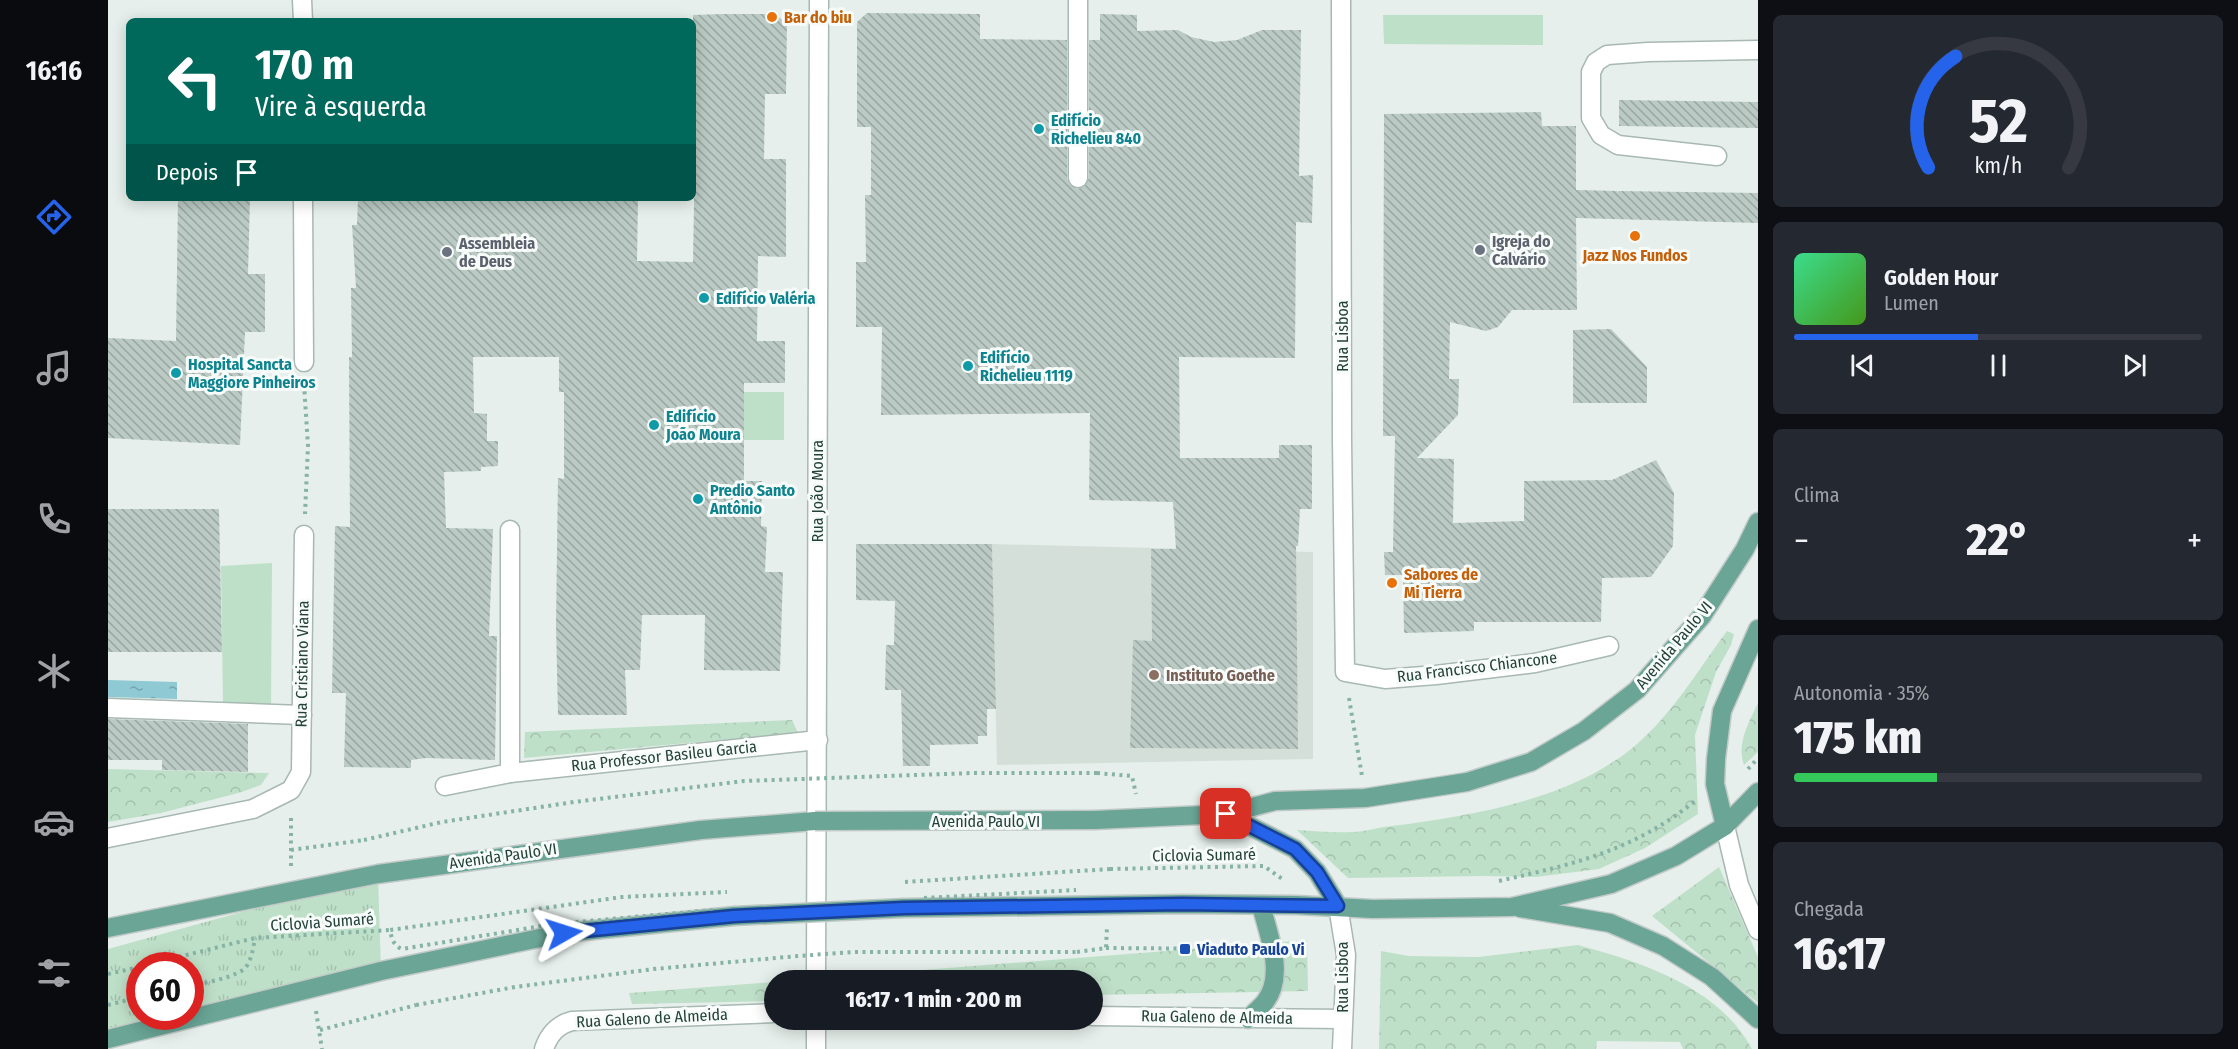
<!DOCTYPE html>
<html lang="pt">
<meta charset="utf-8">
<style>
body{margin:0;font-family:"Fira Sans Condensed",sans-serif;background:#242831;color:#f1f3f6;height:100vh;display:flex;flex-direction:column;font-size:22px;white-space:nowrap}
*{box-sizing:border-box;margin:0}
p{font-size:20px;color:#9ea1a6}
.icon{flex:none;width:33px;height:33px;fill:none;stroke:currentColor;stroke-width:2;stroke-linecap:round;stroke-linejoin:round}
.map{position:relative;flex:1;overflow:hidden}
.panel{display:flex;flex-direction:column;gap:15px;padding:15px;background:#0d0f14;width:480px}
.panel>*{flex:none}
.hud{position:absolute;left:18px;top:18px;width:570px;height:183px;border-radius:9px;box-shadow:0 3px 15px #0003;background:#00695c;color:#fff;overflow:hidden}
.speed{position:absolute;left:18px;top:952px;display:flex;gap:12px;font-size:30px;font-weight:700;text-align:center}
.speed>*{display:grid;place-content:center;width:78px;height:78px;border-radius:50%;background:#171b24;box-shadow:0 3px 15px #0003;line-height:1}
.speed .limit{border:9px solid #d22;background:#fff;color:#111}
.pin{position:absolute;display:grid;place-items:center;width:51px;height:51px;color:#fff;margin:-26px;border-radius:12px;box-shadow:0 3px 9px #0006}
.me{position:absolute;width:66px;margin:-33px;rotate:84deg;stroke-linejoin:round;filter:drop-shadow(0 0 4px #0008)}
.turn{display:flex;align-items:center;gap:21px;height:126px;padding:0 30px;font-size:27px}
.turn .icon{width:78px;height:78px;stroke-width:2.5}
.turn b{display:block;font-size:42px;line-height:51px}
.then{display:flex;align-items:center;height:57px;padding:0 30px;background:#0003;gap:12px;font-size:22px}
.big{font-size:45px;font-weight:800;line-height:1.1}
.panel .tile{flex:1;display:flex;flex-direction:column;justify-content:center;gap:9px;min-width:0;padding:0 21px;border-radius:9px;background:#242831}
.panel .dial{align-items:center;gap:0}
.dial svg{height:156px;overflow:visible;fill:none;stroke:#363941;stroke-width:7;stroke-linecap:round;text-anchor:middle}
.dial text{fill:#f1f3f6;stroke:none}
.song{display:flex;align-items:center;gap:18px}
.cover{width:72px;height:72px;border-radius:9px;background:linear-gradient(135deg,hsl(150 70% 55%),hsl(100 70% 35%))}
.played{height:6px;border-radius:3px;background:linear-gradient(90deg,#2563eb 45%,#363941 45%)}
.keys{display:flex;justify-content:space-around;direction:ltr}
.heat{display:flex;justify-content:space-between;align-items:center;font-size:33px;direction:ltr}
.charge{height:9px;border-radius:4px;background:linear-gradient(90deg,#34c759 35%,#363941 0)}
.trip{position:absolute;left:656px;top:970px;width:339px;height:60px;border-radius:30px;background:#171b24;box-shadow:0 3px 15px #0003;font-weight:800;line-height:60px;text-align:center}
main{display:flex;flex:1;min-height:0}
.menu{display:flex;flex-direction:column;width:108px;justify-content:space-around;align-items:center;background:#090b0e;color:#9ea1a6}
.menu .icon{width:42px;height:42px}
.menu .on{color:#2563eb}
.menu b{font-size:27px;color:#f1f3f6}
.map>svg:first-child{display:block}
</style>
<main>
<nav class="menu">
<b>16:16</b>
<svg class="icon on" aria-label="directions" viewBox="0 0 24 24"><path d="M12 3l9 9-9 9-9-9zM9 14v-3h6M13 9l2 2-2 2"/></svg>
<svg class="icon" aria-label="music" viewBox="0 0 24 24"><path d="M9 18V5l10-2v13"/><circle cx="6" cy="18" r="3"/><circle cx="16" cy="16" r="3"/></svg>
<svg class="icon" aria-label="phone" viewBox="0 0 24 24"><path d="M5 4h4l2 5-3 2q2 4 5 5l2-3 5 2v4C11 20 4 13 5 4z"/></svg>
<svg class="icon" aria-label="climate" viewBox="0 0 24 24"><path d="M12 3v18M4 7l16 10M4 17L20 7"/></svg>
<svg class="icon" aria-label="car" viewBox="0 0 24 24"><path d="M5 17H2v-5l4-1 3-4h7l3 4 3 1v5h-3M9 17h6M6 11h13"/><circle cx="7" cy="17" r="2"/><circle cx="17" cy="17" r="2"/></svg>
<svg class="icon" aria-label="filters" viewBox="0 0 24 24"><path d="M4 7h16M4 17h16"/><circle cx="9" cy="7" r="2"/><circle cx="15" cy="17" r="2"/></svg>
</nav>
<div class="map">
<svg width="1650" height="1049" viewBox="0 0 1650 1049">
<defs>
<pattern id="grass-tufts" width="24" height="20" patternUnits="userSpaceOnUse" patternTransform="scale(1.5)"><rect width="24" height="20" fill="#bfe0c8"/><path d="M3 7l-1-3M5 7V3M7 7l1-3M15 17l-1-3M17 17v-4M19 17l1-3" fill="none" stroke="#a4c1ad"/></pattern>
<pattern id="park-crowns" width="20" height="18" patternUnits="userSpaceOnUse" patternTransform="scale(1.5)"><rect width="20" height="18" fill="#bfe0c8"/><path d="M2 6a3 3 0 1 1 6 0M12 15a3 3 0 1 1 6 0" fill="none" stroke="#a4c1ad"/></pattern>
<pattern id="water-ripples" width="26" height="14" patternUnits="userSpaceOnUse" patternTransform="scale(1.5)"><rect width="26" height="14" fill="#8ec9d4"/><path d="M2 4q2-2 4 0t4 0M15 11q2-2 4 0t4 0" fill="none" stroke="#74a5ad"/></pattern>
<pattern id="building-back-hatch" width="6" height="6" patternUnits="userSpaceOnUse" patternTransform="scale(1.5)"><rect width="6" height="6" fill="#bbcac4"/><path d="M-1 5l2 2M0 0l6 6M5-1l2 2" fill="none" stroke="#98a6a0"/></pattern>
</defs>
<rect width="100%" height="100%" fill="#e6efeb"/>
<path fill="#d4dfda" d="M 884,544 L 1205,552 L 1205,759 L 889,765 Z"/>
<path fill="url(#grass-tufts)" d="M 270,874 L 273,971 L 83,1012 L 82,966 L 32,966 L 32,1017 L 64,1017 L 0,1034 L 0,949 Z"/>
<g fill="url(#park-crowns)">
<path d="M 1619,631 L 1626,634 L 1623,645 L 1608,672 L 1587,735 L 1590,814 L 1537,848 L 1491,869 L 1428,877 L 1376,876 L 1240,878 L 1189,830 C 1207,831 1226,833 1244,832 C 1257,832 1271,827 1284,826 C 1366,815 1463,800 1528,745 C 1565,713 1590,670 1619,631 Z"/>
<path d="M 1650,703 L 1650,752 L 1636,765 C 1628,744 1641,722 1650,703 Z"/>
<path d="M 684,720 L 690,733 L 416,758 L 417,732 Z"/>
<path d="M 0,769 L 161,773 L 153,785 L 134,792 L 53,813 L 0,822 Z"/>
<path d="M 1611,867 L 1650,957 L 1650,1003 L 1544,916 Z"/>
<path d="M 1199,940 L 1200,991 L 984,995 L 984,981 L 674,981 Z"/>
<path d="M 1470,945 C 1533,962 1611,987 1644,1049 L 1575,1049 L 1572,1042 L 1489,1041 L 1488,1049 L 1271,1049 L 1273,951 L 1301,956 L 1370,957 Z"/>
<path d="M 666,982 L 666,1001 L 524,1004 L 521,993 Z"/>
</g>
<g fill="#bfe0c8">
<path d="M 1275,15 L 1435,15 L 1435,45 L 1276,44 Z"/>
<rect x="636" y="392" width="40" height="48"/>
<path d="M 164,563 L 163,706 L 115,705 L 113,566 Z"/>
</g>
<path fill="url(#water-ripples)" d="M 0,680 L 69,682 L 69,699 L 0,697 Z"/>
<g fill="url(#building-back-hatch)">
<path d="M 759,13 L 872,14 L 872,39 L 959,40 L 959,178 L 961,184 L 969,189 L 976,187 L 981,178 L 981,40 L 992,40 L 992,14 L 1029,15 L 1029,31 L 1070,30 L 1083,37 L 1106,42 L 1129,40 L 1154,30 L 1193,30 L 1191,176 L 1205,175 L 1204,223 L 1188,222 L 1187,358 L 1071,357 L 1072,458 L 1171,458 L 1171,445 L 1204,445 L 1204,509 L 1192,509 L 1190,546 L 1188,546 L 1190,749 L 1022,748 L 1025,640 L 1044,641 L 1043,549 L 1068,549 L 1065,502 L 981,500 L 982,413 L 773,415 L 774,327 L 748,327 L 748,262 L 758,262 L 757,195 L 763,195 L 763,127 L 749,127 L 749,22 Z"/>
<path d="M 614,14 L 666,14 L 679,23 L 678,94 L 657,94 L 656,159 L 678,159 L 678,257 L 650,256 L 649,341 L 677,341 L 677,383 L 636,383 L 636,481 L 654,481 L 653,526 L 659,527 L 657,572 L 675,572 L 672,671 L 596,670 L 597,615 L 534,615 L 532,670 L 517,670 L 519,715 L 450,715 L 448,625 L 450,478 L 456,479 L 456,392 L 451,392 L 451,357 L 365,357 L 366,413 L 379,414 L 379,441 L 390,441 L 390,466 L 373,467 L 373,471 L 336,472 L 338,528 L 385,529 L 381,636 L 389,636 L 387,760 L 318,758 L 303,760 L 303,768 L 236,767 L 238,693 L 224,693 L 227,526 L 242,527 L 241,357 L 244,357 L 243,288 L 248,288 L 244,225 L 249,225 L 250,199 L 530,198 L 529,261 L 585,262 L 587,143 L 585,143 L 585,15 Z"/>
<path d="M 1511,100 L 1650,102 L 1650,128 L 1511,126 Z"/>
<path d="M 1433,112 L 1434,126 L 1468,126 L 1468,190 L 1509,191 L 1510,193 L 1510,191 L 1650,193 L 1650,223 L 1468,218 L 1469,310 L 1404,310 L 1390,327 L 1378,331 L 1342,322 L 1341,379 L 1351,379 L 1350,415 L 1309,458 L 1346,459 L 1345,523 L 1416,521 L 1416,481 L 1504,480 L 1548,460 L 1566,493 L 1565,546 L 1543,577 L 1494,578 L 1493,622 L 1366,622 L 1366,631 L 1297,633 L 1296,632 L 1295,575 L 1277,575 L 1276,552 L 1285,552 L 1287,436 L 1275,436 L 1276,114 Z"/>
<path d="M 70,198 L 142,198 L 140,274 L 157,274 L 157,332 L 137,332 L 132,445 L 0,438 L 0,338 L 68,341 Z"/>
<path d="M 1503,329 L 1539,367 L 1539,403 L 1465,403 L 1465,330 Z"/>
<path d="M 0,509 L 111,509 L 114,652 L 0,652 Z"/>
<path d="M 748,544 L 884,544 L 888,709 L 879,709 L 879,736 L 870,736 L 870,744 L 822,745 L 822,766 L 795,766 L 793,690 L 777,690 L 778,645 L 786,645 L 787,601 L 748,600 Z"/>
<path d="M 0,719 L 140,724 L 140,772 L 54,770 L 54,760 L 0,760 Z"/>
</g>
<g fill="none" stroke-linecap="round" stroke-linejoin="round">
<g stroke="#a8b8b2" stroke-width="21">
<g id="minor">
<path d="M 194,0 L 195,21"/>
<path d="M 970,0 L 970,178"/>
<path d="M 1233,0 L 1234,440 L 1237,672 L 1277,679 L 1328,675 L 1427,663 L 1501,646"/>
<path d="M 1609,156 L 1510,145 L 1493,135 L 1483,118 L 1483,72 L 1488,62 L 1499,55 L 1540,52 L 1650,50"/>
<path d="M 195,198 L 196,362"/>
<path d="M 402,530 L 402,773"/>
<path d="M 0,708 L 194,715"/>
<path d="M 337,786 L 402,773 L 710,740"/>
<path d="M 1617,826 L 1631,885 L 1650,930"/>
<path d="M 0,838 L 145,809 L 183,790 L 193,772 L 196,535"/>
<path d="M 1230,906 L 1238,955 L 1234,1049"/>
<path d="M 708,981 L 711,0"/>
<path d="M 984,1016 L 1234,1019"/>
<path d="M 436,1049 C 441,1034 449,1025 464,1021 L 666,1013"/>
<path d="M 708,1049 L 708,1020"/>
</g>
</g>
<g stroke="#c2cac8" stroke-width="21">
<g id="major">
<path d="M 1118,814 L 1187,849 L 1209,872 L 1230,906"/>
<path d="M 987,820 L 1118,814 L 1167,801 L 1257,798 L 1359,782 L 1423,762 L 1476,731 L 1529,690 L 1594,616 L 1637,549 L 1650,522"/>
<path d="M 1617,826 L 1607,784 L 1608,759 L 1614,711 L 1650,629"/>
<path d="M 796,908 L 1074,904 L 1188,905 L 1265,909 L 1404,907 L 1503,884 L 1568,856 L 1617,826 L 1650,792"/>
<path d="M 1412,908 L 1502,923 L 1555,946 L 1604,977 L 1650,1019"/>
<path d="M 0,928 L 270,874 L 593,830 L 707,821"/>
<path d="M 1140,1019 C 1146,1013 1152,1008 1157,1002 C 1178,975 1160,934 1153,905"/>
<path d="M 0,1039 L 273,971 L 456,933 L 626,916"/>
</g>
</g>
<g stroke="#86b3a5" stroke-width="4" stroke-dasharray="3 4.5" stroke-linecap="butt">
<path d="M 196,384 L 200,446 L 197,514"/>
<path d="M 1241,698 L 1254,776"/>
<path d="M 1640,769 L 1650,758"/>
<path d="M 989,773 L 1024,776 L 1028,794"/>
<path d="M 183,818 L 183,867"/>
<path d="M 183,850 L 256,840"/>
<path d="M 1002,869 L 1156,866 L 1177,881"/>
<path d="M 1391,881 C 1466,864 1525,851 1587,801"/>
<path d="M 998,948 L 1141,949"/>
<path d="M 969,952 L 998,948 L 999,927"/>
<path d="M 34,966 L 147,938 L 282,930"/>
<path d="M 0,974 L 32,967"/>
<path d="M 82,986 C 96,983 130,977 138,967 C 144,959 145,948 147,938"/>
<path d="M 0,1005 L 32,997"/>
<path d="M 208,1011 L 214,1049"/>
<path d="M 212,1030 L 308,1005"/>
</g>
<use href="#minor" stroke="#fff" stroke-width="18"/>
<use href="#major" stroke="#6aa596" stroke-width="18"/>
<g stroke="#c2cac8" stroke-width="21" stroke-linecap="butt">
<g id="major-bridge">
<path d="M 707,821 L 987,820"/>
<path d="M 626,916 L 796,908"/>
</g>
</g>
<g stroke="#86b3a5" stroke-width="4" stroke-dasharray="3 4.5" stroke-linecap="butt">
<path d="M 256,840 L 334,822 L 466,802 L 636,781 L 865,773 L 989,773"/>
<path d="M 797,882 L 1002,869"/>
<path d="M 816,898 L 968,890"/>
<path d="M 605,910 L 446,924 L 294,949 C 285,945 284,939 282,930 L 514,897 L 619,892"/>
<path d="M 308,1005 L 407,987 L 546,969 L 690,956 L 745,952 L 969,952"/>
</g>
<use href="#major-bridge" stroke="#6aa596" stroke-width="18"/>
</g>
<g fill="none" stroke-linecap="round" stroke-linejoin="round">
<g stroke="#184099" stroke-width="15">
<path id="route" d="M 456,933 L 626,916 L 796,908 L 1074,904 L 1230,906 L 1209,872 L 1187,849 L 1118,814"/>
</g>
<use href="#route" stroke="#2563eb" stroke-width="10"/>
</g>
<g fill="#e8710a" stroke="#f7fbf9" stroke-width="2">
<circle cx="664" cy="17" r="6"/>
<circle cx="1527" cy="236" r="6"/>
<circle cx="1284" cy="583" r="6"/>
</g>
<g fill="#0f9aa8" stroke="#f7fbf9" stroke-width="2">
<circle cx="931" cy="129" r="6"/>
<circle cx="596" cy="298" r="6"/>
<circle cx="860" cy="366" r="6"/>
<circle cx="68" cy="373" r="6"/>
<circle cx="546" cy="425" r="6"/>
<circle cx="590" cy="499" r="6"/>
</g>
<g fill="#6b7280" stroke="#f7fbf9" stroke-width="2">
<circle cx="1372" cy="250" r="6"/>
<circle cx="339" cy="252" r="6"/>
</g>
<circle fill="#8d6e63" stroke="#f7fbf9" stroke-width="2" cx="1046" cy="675" r="6"/>
<rect fill="#1a4fb4" stroke="#f7fbf9" stroke-width="2" x="1071" y="943" width="12" height="12" rx="3"/>
<g text-anchor="middle" dominant-baseline="central" stroke-width="6" stroke-linejoin="round" paint-order="stroke">
<g font-size="16" font-weight="bold" fill="#c56008" stroke="#f7fbf9" text-anchor="start">
<text x="676" y="17">Bar do biu</text>
<text x="1527" y="255" text-anchor="middle">Jazz Nos Fundos</text>
<text x="1296" y="574">Sabores de<tspan x="1296" dy="18">Mi Tierra</tspan></text>
</g>
<g font-size="16" font-weight="bold" fill="#0d838f" stroke="#f7fbf9" text-anchor="start">
<text x="943" y="120">Edifício<tspan x="943" dy="18">Richelieu 840</tspan></text>
<text x="608" y="298">Edifício Valéria</text>
<text x="872" y="357">Edifício<tspan x="872" dy="18">Richelieu 1119</tspan></text>
<text x="80" y="364">Hospital Sancta<tspan x="80" dy="18">Maggiore Pinheiros</tspan></text>
<text x="558" y="416">Edifício<tspan x="558" dy="18">João Moura</tspan></text>
<text x="602" y="490">Predio Santo<tspan x="602" dy="18">Antônio</tspan></text>
</g>
<g font-size="16" font-weight="bold" fill="#5b616d" stroke="#f7fbf9" text-anchor="start">
<text x="1384" y="241">Igreja do<tspan x="1384" dy="18">Calvário</tspan></text>
<text x="351" y="243">Assembleia<tspan x="351" dy="18">de Deus</tspan></text>
</g>
<g font-size="16" fill="#24423a" stroke="#f7fbf9">
<text transform="translate(1234 336) rotate(-90)">Rua Lisboa</text>
<text transform="translate(709 491) rotate(-90)">Rua João Moura</text>
<text transform="translate(1566 645) rotate(-50)">Avenida Paulo VI</text>
<text transform="translate(194 664) rotate(-89)">Rua Cristiano Viana</text>
<text transform="translate(1369 667) rotate(-7)">Rua Francisco Chiancone</text>
<text transform="translate(556 756) rotate(-6)">Rua Professor Basileu Garcia</text>
<text x="878" y="821">Avenida Paulo VI</text>
<text transform="translate(1096 855) rotate(-1)">Ciclovia Sumaré</text>
<text transform="translate(395 856) rotate(-8)">Avenida Paulo VI</text>
<text transform="translate(214 922) rotate(-4)">Ciclovia Sumaré</text>
<text transform="translate(1234 977) rotate(-90)">Rua Lisboa</text>
<text transform="translate(1109 1017) rotate(1)">Rua Galeno de Almeida</text>
<text transform="translate(544 1018) rotate(-3)">Rua Galeno de Almeida</text>
</g>
<g font-size="16" font-weight="bold" fill="#785e54" stroke="#f7fbf9" text-anchor="start">
<text x="1058" y="675">Instituto Goethe</text>
</g>
<g font-size="16" font-weight="bold" fill="#164399" stroke="#f7fbf9" text-anchor="start">
<text x="1089" y="949">Viaduto Paulo Vi</text>
</g>
</g>
</svg>
<div class="speed"><div class="limit">60</div></div>
<div class="pin" style="left:1118px;top:814px;background:#d93025"><svg class="icon" aria-label="arrive" viewBox="0 0 24 24"><path d="M6 21V4h12l-3 4 3 4H6"/></svg></div>
<svg class="me" style="left:456px;top:933px" viewBox="-20 -20 40 40"><path d="M0-17L14 15 0 8-14 15z" fill="#2563eb" stroke="#fff" stroke-width="4"/></svg>
<div class="trip">16:17 · 1 min · 200 m</div>
<div class="hud">
<div class="turn"><svg class="icon" aria-label="left" viewBox="0 0 24 24"><path d="M17 20v-9H6M10 6l-5 5 5 5"/></svg><div><b>170 m</b>Vire à esquerda</div></div>
<div class="then">Depois<svg class="icon" aria-label="arrive" viewBox="0 0 24 24"><path d="M6 21V4h12l-3 4 3 4H6"/></svg></div>
</div>
</div>
<section class="panel">
<div class="tile dial"><svg viewBox="0 0 100 80">
<path d="M14 69A42 42 0 1 1 86 69"/>
<path d="M14 69A42 42 0 0 1 28 12" stroke="#2563eb"/>
<text x="50" y="56" font-size="32" font-weight="700">52</text>
<text x="50" y="72" font-size="11">km/h</text>
</svg></div>
<div class="tile">
<div class="song"><i class="cover"></i><div><b>Golden Hour</b><p>Lumen</p></div></div>
<div class="played"></div>
<div class="keys"><svg class="icon" aria-label="previous" viewBox="0 0 24 24"><path d="M18 5L8 12l10 7zM5 5v14"/></svg><svg class="icon" aria-label="pause" viewBox="0 0 24 24"><path d="M8 5v14M16 5v14"/></svg><svg class="icon" aria-label="next" viewBox="0 0 24 24"><path d="M6 5l10 7-10 7zM19 5v14"/></svg></div>
</div>
<div class="tile"><p>Clima</p>
<div class="heat"><a>−</a><b class="big">22°</b><a>+</a></div>
</div>
<div class="tile"><p>Autonomia · 35%</p><b class="big">175 km</b><div class="charge"></div></div>
<div class="tile"><p>Chegada</p><b class="big">16:17</b></div>
</section>
</main>
